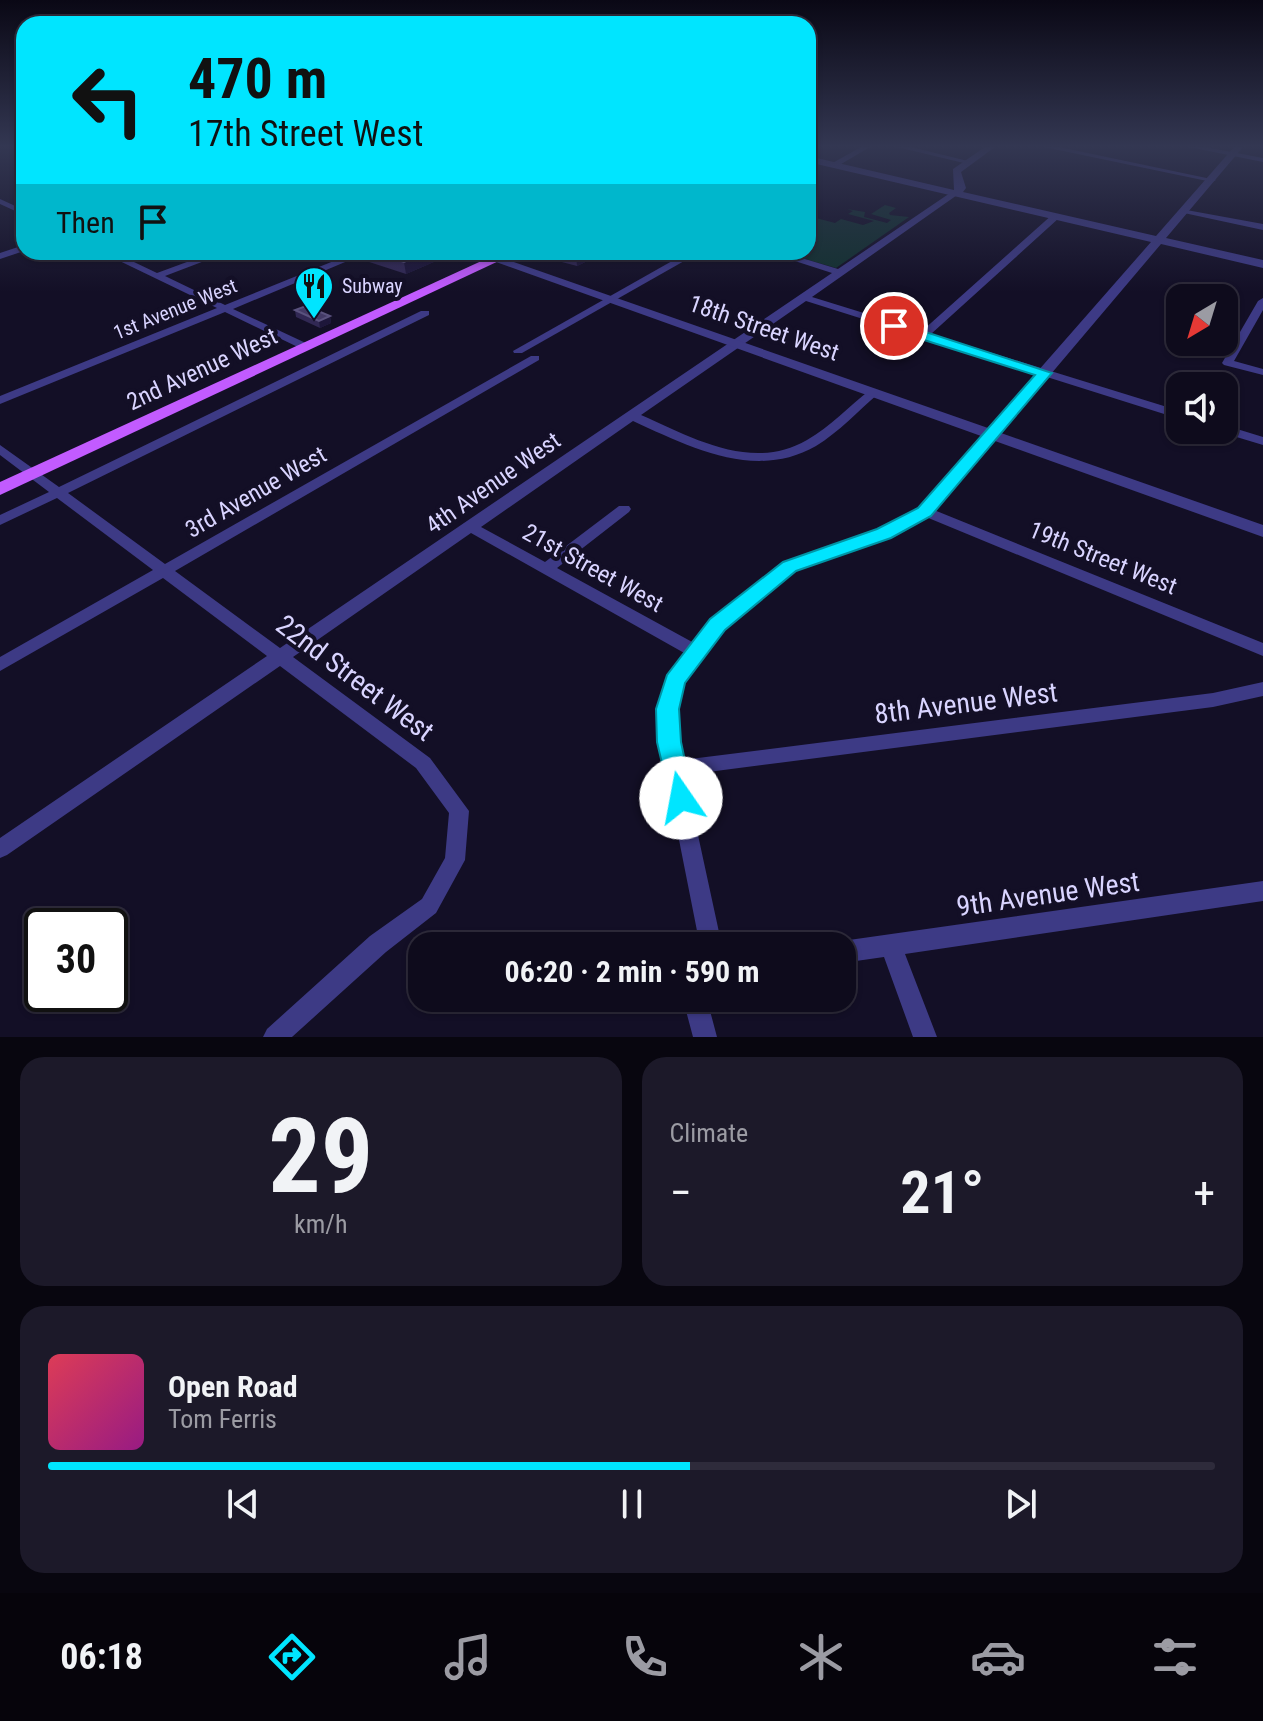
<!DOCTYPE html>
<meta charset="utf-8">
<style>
body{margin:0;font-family:"Roboto Condensed",sans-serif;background:#1c1929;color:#f1f3f6;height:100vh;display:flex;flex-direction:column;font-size:30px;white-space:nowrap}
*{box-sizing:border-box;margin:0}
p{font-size:26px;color:#9b9ba3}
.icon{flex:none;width:44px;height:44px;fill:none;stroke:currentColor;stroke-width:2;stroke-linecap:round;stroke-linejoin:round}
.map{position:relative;height:1037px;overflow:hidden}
.drawer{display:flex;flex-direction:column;gap:20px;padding:20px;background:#08060f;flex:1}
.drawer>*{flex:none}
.guide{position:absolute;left:16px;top:16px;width:800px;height:244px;border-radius:24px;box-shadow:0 2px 6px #0004,0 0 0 2px #2e2b3b;background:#00e5ff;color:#111;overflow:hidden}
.needle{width:52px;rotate:218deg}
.controls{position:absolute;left:1166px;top:284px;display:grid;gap:16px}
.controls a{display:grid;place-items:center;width:72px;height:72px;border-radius:16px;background:#0e0b1c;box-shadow:0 2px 6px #0004,0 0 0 2px #2e2b3b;font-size:40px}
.speed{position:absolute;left:24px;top:908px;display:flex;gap:16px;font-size:40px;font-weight:700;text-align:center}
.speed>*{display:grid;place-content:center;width:104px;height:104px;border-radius:50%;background:#0e0b1c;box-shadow:0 2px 6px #0004,0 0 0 2px #2e2b3b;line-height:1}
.speed .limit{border:4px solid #111;border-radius:12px;background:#fff;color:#111}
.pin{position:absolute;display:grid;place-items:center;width:68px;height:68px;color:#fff;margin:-34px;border:4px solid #fff;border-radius:50%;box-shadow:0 2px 8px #0007}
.me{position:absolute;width:88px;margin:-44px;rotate:348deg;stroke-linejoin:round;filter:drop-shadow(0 0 6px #0008)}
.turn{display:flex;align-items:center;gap:28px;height:168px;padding:0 40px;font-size:36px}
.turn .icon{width:104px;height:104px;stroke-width:2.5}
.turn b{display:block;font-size:56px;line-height:68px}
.then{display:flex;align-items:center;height:76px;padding:0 40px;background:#0003;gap:16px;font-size:30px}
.big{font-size:60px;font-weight:700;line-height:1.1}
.drawer .card{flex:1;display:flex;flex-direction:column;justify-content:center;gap:12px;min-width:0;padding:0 28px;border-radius:24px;background:#1c1929}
.drawer .dial{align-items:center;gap:0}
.dial b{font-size:104px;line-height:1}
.song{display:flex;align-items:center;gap:24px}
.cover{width:96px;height:96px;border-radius:12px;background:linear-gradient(135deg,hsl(350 70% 55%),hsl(310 70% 35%))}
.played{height:8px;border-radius:4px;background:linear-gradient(90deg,#00e5ff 55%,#2e2b3b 55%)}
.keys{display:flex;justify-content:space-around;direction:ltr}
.heat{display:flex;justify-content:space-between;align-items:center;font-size:44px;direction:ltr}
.drawer .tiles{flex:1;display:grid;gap:20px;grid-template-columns:1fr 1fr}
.card:last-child{grid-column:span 2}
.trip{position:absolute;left:408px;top:932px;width:448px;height:80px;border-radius:24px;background:#0e0b1c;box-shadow:0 2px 6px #0004,0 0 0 2px #2e2b3b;font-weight:700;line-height:80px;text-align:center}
.menu{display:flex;height:128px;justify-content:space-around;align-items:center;background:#06040b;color:#9b9ba3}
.menu .icon{width:56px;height:56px}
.menu .active{color:#00e5ff}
.menu b{font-size:36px;color:#f1f3f6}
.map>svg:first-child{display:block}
</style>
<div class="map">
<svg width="1263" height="1037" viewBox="0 0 1263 1037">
<rect width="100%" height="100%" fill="#130f26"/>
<path fill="#12302f" d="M 885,205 L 896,208 L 889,213 L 890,215 L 909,217 L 836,268 L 781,252 L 808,252 L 808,233 L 818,229 L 808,232 L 815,225 L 808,222 L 808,214 L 813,212 L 818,213 L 810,221 L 817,221 L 816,218 L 835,223 L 841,219 L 863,225 L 874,221 L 848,214 L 853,211 L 847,209 L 865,212 L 864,217 L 887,223 L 891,220 L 871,214 Z"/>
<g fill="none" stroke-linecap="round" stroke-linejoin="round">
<g fill="#3d3a85" fill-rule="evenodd">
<path d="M 861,147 L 870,147 L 836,167 L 829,165 Z"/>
<path d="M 897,147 L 911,147 L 972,162 L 968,164 Z"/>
<path d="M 1044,147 L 1059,147 L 1216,180 L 1212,182 Z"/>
<path d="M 1189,147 L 1205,147 L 1263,158 L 1263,162 Z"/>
<path d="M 953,191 L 960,193 L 812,297 L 922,331 L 1053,214 L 1059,214 L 1059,218 L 931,334 L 1180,411 L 1180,419 L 806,301 L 641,415 C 693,438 752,472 807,440 C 830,427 849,406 870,390 L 878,390 L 878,394 C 858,411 839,432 816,446 C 755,481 690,447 633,421 L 481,527 L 545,562 L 619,506 L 629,506 L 631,509 L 629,512 L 557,568 L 694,643 L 711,621 L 784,563 L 879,530 L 920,509 L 988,430 L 992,429 L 998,433 L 996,436 L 934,510 L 1263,643 L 1263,656 L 926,517 L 889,536 L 794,571 L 723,629 L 683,683 L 676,709 L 682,760 L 1213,693 L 1263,682 L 1263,696 L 1213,707 L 685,775 L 722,946 L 700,946 L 665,769 C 659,714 650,701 686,654 L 471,533 L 293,657 L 430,758 L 469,811 L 465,860 L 436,913 L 386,952 L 292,1037 L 263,1037 L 267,1029 L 370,936 L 422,899 L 445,858 L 449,813 L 416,768 L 280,666 L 7,855 L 0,858 L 0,838 L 267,656 L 163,578 L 0,671 L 0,657 L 153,570 L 57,498 L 0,525 L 0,515 L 49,492 L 0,455 L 0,445 L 59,487 L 421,311 L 429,311 L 429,315 L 68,493 L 165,564 L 531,356 L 539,356 L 539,360 L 175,571 L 280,648 L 832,273 L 767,252 L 782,252 L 838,269 Z"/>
<path d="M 0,199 L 24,210 L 24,215 L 0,204 Z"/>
<path d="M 1181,209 L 1263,224 L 1263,230 L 1184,213 L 1180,211 Z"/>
<path d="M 24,245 L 24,251 L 0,259 L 0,253 Z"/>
<path d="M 101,252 L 113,252 L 157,273 L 214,252 L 228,252 L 165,276 L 225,305 L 356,252 L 369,252 L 233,309 L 310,345 L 310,349 L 302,349 L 225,312 L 0,404 L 0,396 L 217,308 Z"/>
<path d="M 688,252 L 700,252 L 522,353 L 514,353 L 513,351 Z"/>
<path d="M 1263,298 L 1263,310 L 1234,361 L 1263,369 L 1263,375 L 1224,365 L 1222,363 L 1258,301 Z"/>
<path d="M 1224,425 L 1263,437 L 1263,445 L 1220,432 L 1219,430 L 1224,430 Z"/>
<path d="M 1263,881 L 1263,901 L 905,954 L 937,1037 L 913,1037 L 884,957 L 842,963 L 842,946 L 833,946 L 842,941 Z"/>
<path d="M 688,998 L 710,998 L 709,1007 L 717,1037 L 693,1037 L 685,1007 Z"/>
</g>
<path fill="#3d3a85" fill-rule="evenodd" d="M 985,147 L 995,147 L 961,172 L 966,188 L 963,192 L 1156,236 L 1234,147 L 1243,147 L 1166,238 L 1263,260 L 1263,268 L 1161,244 L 1001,433 L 1263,525 L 1263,537 L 468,252 L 485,252 L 988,428 L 1151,242 L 808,162 L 808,156 L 954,190 L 953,169 Z"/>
<path fill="#c25bff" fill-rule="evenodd" d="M 501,252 L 518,252 L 0,495 L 0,482 Z"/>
</g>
<g fill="#312854">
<path d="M 359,252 L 443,252 L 443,258 L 406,274 L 360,259 Z"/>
<path d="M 557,252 L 621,252 L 614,256 L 604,253 L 577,266 L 558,261 Z"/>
<path d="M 295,310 L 330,316 L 331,323 L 320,328 L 296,317 Z"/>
</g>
<g fill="#1d163a">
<path d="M 426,252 L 443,252 L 443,258 L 406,274 L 404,262 Z"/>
<path d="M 579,252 L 604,252 L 604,253 L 577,266 L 576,253 Z"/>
<path d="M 330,316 L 331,323 L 320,328 L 319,321 Z"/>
</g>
<g fill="#433a66" stroke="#5a527e" stroke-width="2">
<path d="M 374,252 L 426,252 L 404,262 Z"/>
<path d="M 306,306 L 330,316 L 319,321 L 295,310 Z"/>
</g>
<linearGradient id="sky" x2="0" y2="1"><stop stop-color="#0a0815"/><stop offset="0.5" stop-color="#333752"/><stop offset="1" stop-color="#333752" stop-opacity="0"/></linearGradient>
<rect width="1263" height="292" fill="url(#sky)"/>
<path fill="#00e5ff" stroke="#0095a6" stroke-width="2" d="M 889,323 L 898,323 L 1052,373 L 931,516 L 891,538 L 796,571 L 725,630 L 685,683 L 679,709 L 681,742 L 693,798 L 689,806 L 681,809 L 672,806 L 657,742 L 656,709 L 667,675 L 710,619 L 783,562 L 877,529 L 918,508 L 1035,375 L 889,329 Z"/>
<defs>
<g id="restaurant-pin" transform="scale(2)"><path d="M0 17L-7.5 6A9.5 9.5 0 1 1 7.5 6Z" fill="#00e5ff" stroke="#130f26"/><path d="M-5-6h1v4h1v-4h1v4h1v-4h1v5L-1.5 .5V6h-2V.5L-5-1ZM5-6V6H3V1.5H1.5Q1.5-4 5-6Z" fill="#111"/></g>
</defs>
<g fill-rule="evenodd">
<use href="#restaurant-pin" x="314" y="286"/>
</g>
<g text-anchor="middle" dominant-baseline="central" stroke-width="8" stroke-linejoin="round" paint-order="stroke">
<g font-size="20" fill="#d9d4ff" stroke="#130f26" text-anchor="start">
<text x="342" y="286">Subway</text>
</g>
<g font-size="20" fill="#d9d4ff" stroke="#130f26">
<text transform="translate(175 309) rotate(-22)">1st Avenue West</text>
</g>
<g font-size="24" fill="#d9d4ff" stroke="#130f26">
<text transform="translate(764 328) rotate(19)">18th Street West</text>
<text transform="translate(202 369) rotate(-25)">2nd Avenue West</text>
<text transform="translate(493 483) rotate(-35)">4th Avenue West</text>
<text transform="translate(256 492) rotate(-30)">3rd Avenue West</text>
<text transform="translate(1103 558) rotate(22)">19th Street West</text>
<text transform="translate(593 568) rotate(29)">21st Street West</text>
</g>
<g font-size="28" fill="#d9d4ff" stroke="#130f26">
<text transform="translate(355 678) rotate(37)">22nd Street West</text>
<text transform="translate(966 703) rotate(-7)">8th Avenue West</text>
<text transform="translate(1048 894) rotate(-8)">9th Avenue West</text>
</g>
</g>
</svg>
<div class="controls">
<a><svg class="needle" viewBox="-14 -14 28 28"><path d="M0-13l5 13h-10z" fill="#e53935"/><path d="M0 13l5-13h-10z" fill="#9b9ba3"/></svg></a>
<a><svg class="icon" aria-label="sound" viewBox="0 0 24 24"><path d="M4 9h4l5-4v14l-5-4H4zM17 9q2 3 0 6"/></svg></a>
</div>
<div class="speed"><div class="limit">30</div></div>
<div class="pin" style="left:894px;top:326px;background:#d93025"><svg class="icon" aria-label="arrive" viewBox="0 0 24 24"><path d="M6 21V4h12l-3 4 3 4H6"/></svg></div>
<svg class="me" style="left:681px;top:798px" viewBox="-20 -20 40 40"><circle r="19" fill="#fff"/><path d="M0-13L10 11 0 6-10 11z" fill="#00e5ff"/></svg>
<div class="trip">06:20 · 2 min · 590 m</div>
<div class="guide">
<div class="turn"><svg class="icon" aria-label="left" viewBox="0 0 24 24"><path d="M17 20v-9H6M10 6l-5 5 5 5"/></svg><div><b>470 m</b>17th Street West</div></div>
<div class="then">Then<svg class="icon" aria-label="arrive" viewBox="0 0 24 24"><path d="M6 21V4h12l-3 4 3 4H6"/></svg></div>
</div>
</div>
<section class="drawer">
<div class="tiles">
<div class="card dial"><b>29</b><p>km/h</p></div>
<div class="card"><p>Climate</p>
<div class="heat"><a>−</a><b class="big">21°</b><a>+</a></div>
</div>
<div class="card">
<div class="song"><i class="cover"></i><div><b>Open Road</b><p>Tom Ferris</p></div></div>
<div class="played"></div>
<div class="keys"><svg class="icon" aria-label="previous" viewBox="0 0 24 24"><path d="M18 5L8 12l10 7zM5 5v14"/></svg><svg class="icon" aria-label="pause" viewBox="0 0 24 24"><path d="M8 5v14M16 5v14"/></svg><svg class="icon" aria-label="next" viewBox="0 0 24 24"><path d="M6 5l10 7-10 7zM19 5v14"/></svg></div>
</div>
</div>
</section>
<nav class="menu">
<b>06:18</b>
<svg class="icon active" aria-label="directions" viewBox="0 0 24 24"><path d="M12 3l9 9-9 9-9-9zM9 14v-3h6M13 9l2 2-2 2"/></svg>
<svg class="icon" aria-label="music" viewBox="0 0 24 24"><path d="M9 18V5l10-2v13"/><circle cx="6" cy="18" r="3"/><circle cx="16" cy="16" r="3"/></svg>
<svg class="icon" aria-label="phone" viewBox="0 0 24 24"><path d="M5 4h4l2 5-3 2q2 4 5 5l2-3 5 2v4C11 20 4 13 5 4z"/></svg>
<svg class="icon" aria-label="climate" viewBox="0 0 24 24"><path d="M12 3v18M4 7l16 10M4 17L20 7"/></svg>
<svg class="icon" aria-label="car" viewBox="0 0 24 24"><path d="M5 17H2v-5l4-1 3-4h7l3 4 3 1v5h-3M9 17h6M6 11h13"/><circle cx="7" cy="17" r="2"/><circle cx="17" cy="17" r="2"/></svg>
<svg class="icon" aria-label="filters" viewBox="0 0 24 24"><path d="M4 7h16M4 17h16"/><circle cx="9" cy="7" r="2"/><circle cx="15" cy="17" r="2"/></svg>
</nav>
